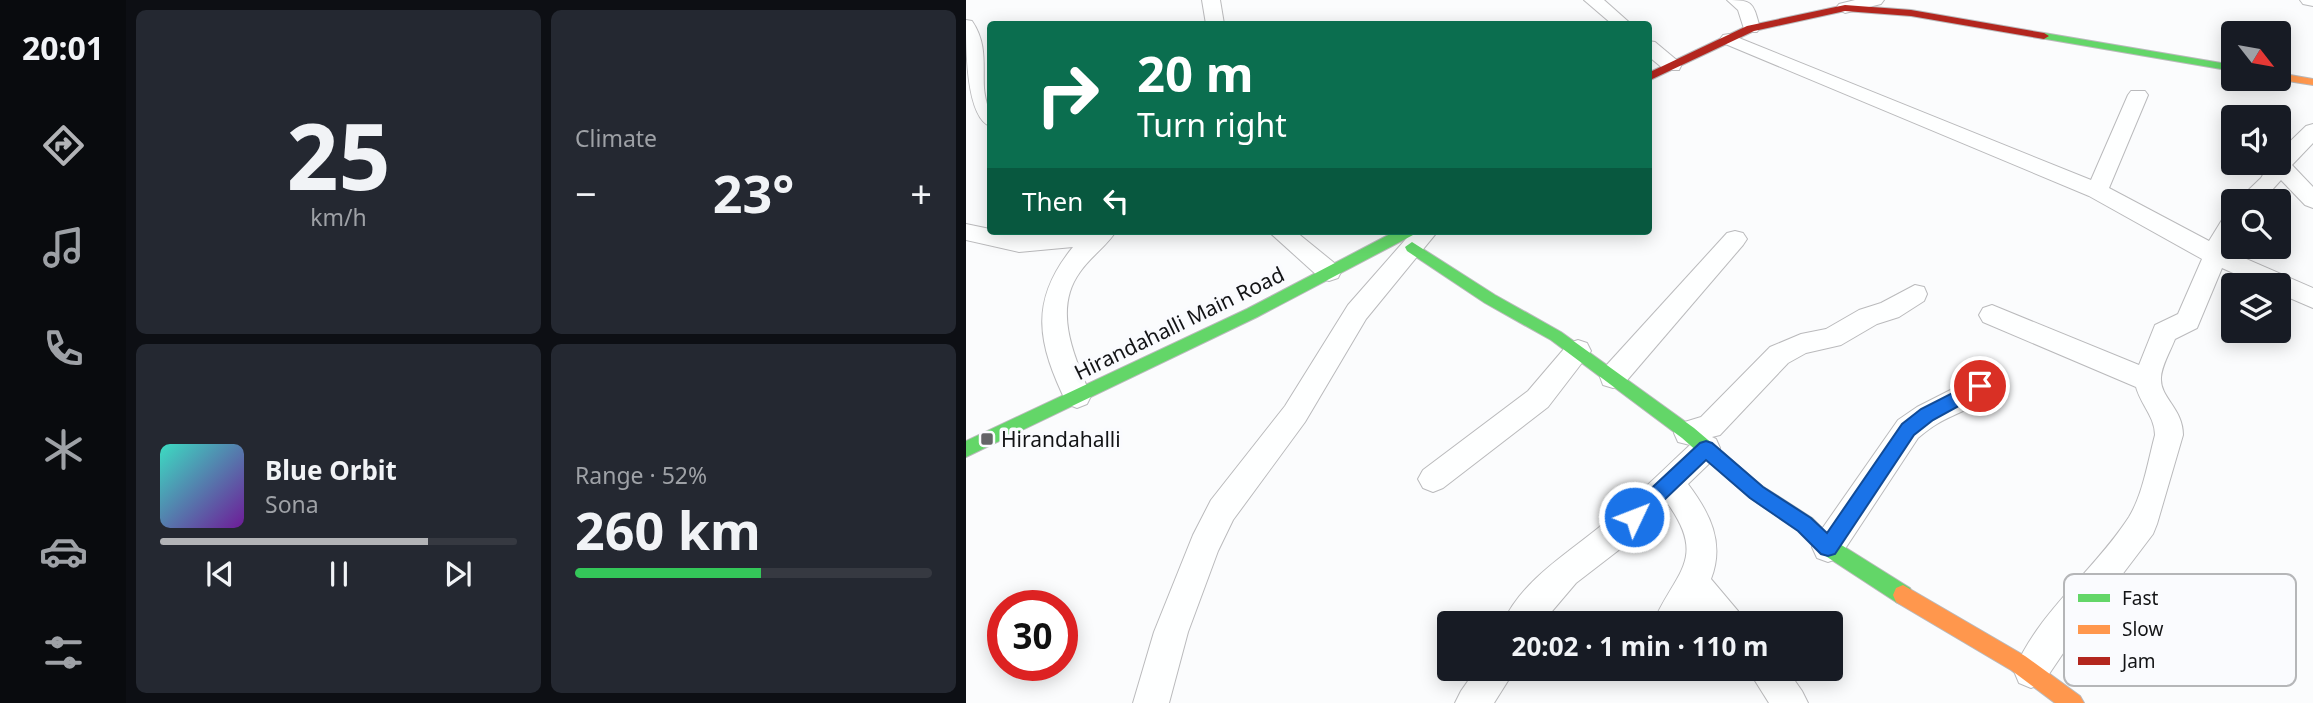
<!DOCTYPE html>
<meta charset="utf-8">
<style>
body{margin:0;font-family:"Noto Sans",sans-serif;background:#242831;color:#f1f3f6;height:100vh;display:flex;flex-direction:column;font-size:26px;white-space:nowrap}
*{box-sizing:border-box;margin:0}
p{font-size:23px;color:#9ea1a6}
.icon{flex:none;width:38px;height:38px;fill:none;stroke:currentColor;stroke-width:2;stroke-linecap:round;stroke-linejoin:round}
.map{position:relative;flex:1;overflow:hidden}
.panel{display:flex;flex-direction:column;gap:10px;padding:10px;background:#0d0f14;width:840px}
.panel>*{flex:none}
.hud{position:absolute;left:21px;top:21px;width:665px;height:214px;border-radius:7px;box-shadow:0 4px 18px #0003;background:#0b6e4f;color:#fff;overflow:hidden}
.needle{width:46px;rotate:121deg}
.buttons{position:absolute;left:1255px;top:21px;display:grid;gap:14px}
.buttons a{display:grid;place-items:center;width:70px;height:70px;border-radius:7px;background:#171b24;box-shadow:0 4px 18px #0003;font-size:35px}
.speed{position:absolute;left:21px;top:590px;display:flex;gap:14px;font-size:35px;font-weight:700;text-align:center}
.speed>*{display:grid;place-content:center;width:91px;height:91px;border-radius:50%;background:#171b24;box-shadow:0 4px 18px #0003;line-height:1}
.speed .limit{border:10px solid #d22;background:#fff;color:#111}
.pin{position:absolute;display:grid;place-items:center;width:60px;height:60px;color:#fff;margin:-30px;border:4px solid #fff;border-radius:50%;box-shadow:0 2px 7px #0007}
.me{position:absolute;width:77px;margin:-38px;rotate:47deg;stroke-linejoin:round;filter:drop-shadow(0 0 5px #0008)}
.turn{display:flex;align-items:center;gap:24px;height:147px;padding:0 35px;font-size:32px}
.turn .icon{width:91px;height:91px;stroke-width:2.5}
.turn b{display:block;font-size:49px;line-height:60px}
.then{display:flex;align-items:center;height:66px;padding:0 35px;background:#0003;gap:14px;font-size:26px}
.big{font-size:52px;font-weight:700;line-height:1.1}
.panel .widget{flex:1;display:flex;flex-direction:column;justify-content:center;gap:10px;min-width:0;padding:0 24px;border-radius:10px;background:#242831}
.panel .dial{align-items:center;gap:0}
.dial b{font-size:91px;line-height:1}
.song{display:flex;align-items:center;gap:21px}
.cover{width:84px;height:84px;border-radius:10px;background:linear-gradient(135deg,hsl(170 70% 55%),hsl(280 70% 35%))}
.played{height:7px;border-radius:4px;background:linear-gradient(90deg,#b2b3b6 75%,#363941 75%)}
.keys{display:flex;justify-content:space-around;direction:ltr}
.heat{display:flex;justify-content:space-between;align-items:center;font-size:38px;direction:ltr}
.charge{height:10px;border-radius:5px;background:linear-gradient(90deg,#34c759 52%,#363941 0)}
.panel .tiles{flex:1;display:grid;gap:10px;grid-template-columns:repeat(2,1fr)}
.trip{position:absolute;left:471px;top:611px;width:406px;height:70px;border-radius:7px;background:#171b24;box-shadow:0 4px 18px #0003;font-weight:700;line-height:70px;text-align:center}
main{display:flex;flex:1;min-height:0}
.dock{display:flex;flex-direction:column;width:126px;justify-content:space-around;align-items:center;background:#090b0e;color:#9ea1a6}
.dock .icon{width:49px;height:49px}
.dock .selected{color:#b2b3b6}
.dock b{font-size:32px;color:#f1f3f6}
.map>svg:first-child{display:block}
</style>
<main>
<nav class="dock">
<b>20:01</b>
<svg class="icon selected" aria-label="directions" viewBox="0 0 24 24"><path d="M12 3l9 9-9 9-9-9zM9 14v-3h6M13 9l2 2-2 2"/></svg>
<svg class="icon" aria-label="music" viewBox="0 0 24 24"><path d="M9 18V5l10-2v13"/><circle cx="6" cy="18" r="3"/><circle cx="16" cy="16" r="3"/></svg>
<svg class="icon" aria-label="phone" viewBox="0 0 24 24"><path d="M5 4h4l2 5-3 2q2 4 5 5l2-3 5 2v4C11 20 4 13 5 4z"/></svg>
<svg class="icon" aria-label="climate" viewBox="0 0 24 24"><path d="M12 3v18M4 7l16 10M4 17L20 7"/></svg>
<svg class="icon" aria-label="car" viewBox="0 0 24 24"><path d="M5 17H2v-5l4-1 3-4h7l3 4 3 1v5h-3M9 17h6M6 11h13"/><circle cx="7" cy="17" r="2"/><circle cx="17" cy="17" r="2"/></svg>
<svg class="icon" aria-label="filters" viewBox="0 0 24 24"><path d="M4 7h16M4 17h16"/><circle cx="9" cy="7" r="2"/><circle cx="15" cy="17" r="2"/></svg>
</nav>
<section class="panel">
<div class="tiles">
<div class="widget dial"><b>25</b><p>km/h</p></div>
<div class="widget"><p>Climate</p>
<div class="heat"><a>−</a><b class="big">23°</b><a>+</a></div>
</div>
<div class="widget">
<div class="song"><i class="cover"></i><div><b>Blue Orbit</b><p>Sona</p></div></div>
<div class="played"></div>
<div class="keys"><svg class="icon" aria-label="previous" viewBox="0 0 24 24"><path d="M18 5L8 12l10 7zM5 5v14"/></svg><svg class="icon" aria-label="pause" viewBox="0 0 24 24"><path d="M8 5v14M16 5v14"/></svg><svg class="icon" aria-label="next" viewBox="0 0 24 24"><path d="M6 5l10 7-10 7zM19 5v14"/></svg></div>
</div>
<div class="widget"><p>Range · 52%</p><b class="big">260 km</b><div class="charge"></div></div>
</div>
</section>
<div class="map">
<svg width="1347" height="703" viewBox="0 0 1347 703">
<rect width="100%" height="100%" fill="#fbfcfd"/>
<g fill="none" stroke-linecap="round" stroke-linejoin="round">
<g stroke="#bababc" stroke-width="2">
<g id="street">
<path d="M 236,0 L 254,0 L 258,24 L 240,24 Z"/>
<path d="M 618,0 L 638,0 L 665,24 L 646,24 Z"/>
<path d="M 761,0 C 788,0 787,3 794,28 L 791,32 L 779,32 L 772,10 Z"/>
<path d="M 889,0 L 918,0 L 915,4 L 879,13 L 870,8 L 873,4 Z"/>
<path d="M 1334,0 L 1347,0 L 1347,6 L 1337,4 Z"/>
<path d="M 0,20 L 6,21 C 21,43 17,63 18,88 C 19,102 25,112 24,126 C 0,117 0,48 0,20 Z"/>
<path d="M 763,34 L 1125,180 L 1162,95 L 1165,91 L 1179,91 L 1182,95 L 1143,188 L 1243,241 L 1259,215 L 1267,213 L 1267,240 L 1262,251 L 1347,288 L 1347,308 L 1312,293 L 1312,285 L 1294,285 L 1256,268 L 1231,328 L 1209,339 C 1205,350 1194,368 1195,380 C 1195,398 1217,409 1217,435 L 1191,524 L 1187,534 L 1102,646 L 1077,683 L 1065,688 L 1053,683 L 1048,671 C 1072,612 1129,570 1163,517 C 1177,494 1182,461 1189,435 C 1189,417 1175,405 1170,387 L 1017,322 L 1013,315 L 1017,308 L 1026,305 L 1173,365 L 1189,325 L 1212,314 L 1236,259 L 1123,196 L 757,43 L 754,39 L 757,35 Z"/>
<path d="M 682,41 L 689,42 L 713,62 L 715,66 L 713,70 L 699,70 L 682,56 Z"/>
<path d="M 1347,124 L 1347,143 L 1326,165 L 1347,187 L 1347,208 L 1339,205 L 1315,180 L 1296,201 L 1271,201 L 1295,178 L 1304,163 L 1312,163 L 1312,153 L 1340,126 Z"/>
<path d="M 0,224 L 24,229 L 24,231 L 53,234 L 150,231 C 141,246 124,257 114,272 C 86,310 109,358 125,396 L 121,404 L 111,408 L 101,404 C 72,344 62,302 107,247 L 53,252 L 0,240 Z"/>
<path d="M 302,231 L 329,231 L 372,266 L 375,272 L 372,278 L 363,281 L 354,278 Z"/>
<path d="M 447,231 L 472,231 L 400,319 L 339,422 L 267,520 L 252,551 L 222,632 L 203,703 L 167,703 L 188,632 L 227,535 L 245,500 L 319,406 L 382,305 Z"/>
<path d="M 769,231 L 777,233 L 781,239 L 777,245 L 657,385 L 647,388 L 637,385 L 634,377 L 637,369 L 761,233 Z"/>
<path d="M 949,285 L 958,287 L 961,294 L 958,301 L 933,317 L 911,324 L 875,345 L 840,353 L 822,363 L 754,435 L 746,437 L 750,439 L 754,448 L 750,457 L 722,484 C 744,513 759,543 745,579 L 772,611 L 777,623 L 739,623 L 730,611 L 723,623 L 687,623 C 708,573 742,560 702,504 L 658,546 L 610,583 L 576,623 L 537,623 C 555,581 602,553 636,525 C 667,500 695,472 724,445 L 712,442 L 708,433 L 712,424 L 735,417 L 804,347 L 835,334 L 860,329 L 893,310 L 915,303 Z"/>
<path d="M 612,340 L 621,343 L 625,351 L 582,407 L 477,488 L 467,492 L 457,488 L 452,479 L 457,470 L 562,391 L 603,343 Z"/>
<path d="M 1014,375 L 1024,378 L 1028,386 C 1017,407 990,412 971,424 C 964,428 958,433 952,438 L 873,558 L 862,562 L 851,558 L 846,547 L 851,536 L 932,420 L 951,407 Z"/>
<path d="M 511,668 L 550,668 L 528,703 L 489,703 L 495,691 Z"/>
<path d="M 781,668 L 820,668 L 836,691 L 842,703 L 803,703 Z"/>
</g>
</g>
<g stroke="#bababc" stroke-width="2">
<g id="fast">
<path d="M 1078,33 L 1267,65 L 1267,71 L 1074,38 L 1073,36 Z"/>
<path d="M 430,231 L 449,231 L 447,235 L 291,317 L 0,457 L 0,441 L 281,309 Z"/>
<path d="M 446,242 L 529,295 L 595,332 L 728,428 L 796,486 L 846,518 L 869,541 L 944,588 L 947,595 L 944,602 L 937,605 L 930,602 L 855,553 L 832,530 L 784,498 L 716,438 L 585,340 L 519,303 L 441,251 L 439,247 Z"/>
</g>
</g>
<g stroke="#bababc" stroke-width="2">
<g id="slow">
<path d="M 1312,73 L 1347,79 L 1347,85 L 1309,79 L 1312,79 Z"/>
<path d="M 937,585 L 1059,656 L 1114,696 L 1118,703 L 1089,703 L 1045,670 L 930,602 L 927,595 L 930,588 Z"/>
</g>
</g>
<g stroke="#bababc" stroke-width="2">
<path id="jam" d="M 879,5 L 945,10 L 1078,33 L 1083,36 L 1078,39 L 945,16 L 879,11 L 788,31 L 682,81 L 682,73 L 781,26 Z"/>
</g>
<use href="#street" fill="#feffff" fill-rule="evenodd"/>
<use href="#fast" fill="#63d668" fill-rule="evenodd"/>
<use href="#slow" fill="#ff974d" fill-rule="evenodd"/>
<use href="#jam" fill="#b3261e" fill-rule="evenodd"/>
</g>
<path fill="#1a73e8" stroke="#114b97" stroke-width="2" d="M 1014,379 L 1020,381 L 1022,386 L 1020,391 L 967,420 L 948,435 L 869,554 L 862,556 L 855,554 L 832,531 L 784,498 L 740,460 L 674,523 L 668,526 L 661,523 L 659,517 L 661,511 L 734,443 L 740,441 L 746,443 L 797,487 L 845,518 L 861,533 L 936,424 L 955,409 Z"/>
<rect fill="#646567" stroke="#fafbfe" stroke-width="2.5" x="14" y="432" width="14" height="14" rx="3.5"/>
<g text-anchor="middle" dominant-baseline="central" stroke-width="7" stroke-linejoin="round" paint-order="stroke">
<g font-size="21" fill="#131416" stroke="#fafbfe">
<text transform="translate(213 323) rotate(-26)">Hirandahalli Main Road</text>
</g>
<g font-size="21" fill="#131416" stroke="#fafbfe" text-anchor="start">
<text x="35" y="439">Hirandahalli</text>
</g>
</g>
<rect x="1098" y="574" width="232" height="112" rx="10" fill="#fafbfe" stroke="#b5b6b8" stroke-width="2"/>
<rect x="1112" y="594" width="32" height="8" fill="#63d668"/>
<rect x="1112" y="625" width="32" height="9" fill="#ff974d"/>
<rect x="1112" y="657" width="32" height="8" fill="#b3261e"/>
<g font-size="19" fill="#131416">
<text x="1156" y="605">Fast</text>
<text x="1156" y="636">Slow</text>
<text x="1156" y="668">Jam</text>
</g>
</svg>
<div class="buttons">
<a><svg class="needle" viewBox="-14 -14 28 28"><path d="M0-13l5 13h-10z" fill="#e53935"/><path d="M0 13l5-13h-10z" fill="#9ea1a6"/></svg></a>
<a><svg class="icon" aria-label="sound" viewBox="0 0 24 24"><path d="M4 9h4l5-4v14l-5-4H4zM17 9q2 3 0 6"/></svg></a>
<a><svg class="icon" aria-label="search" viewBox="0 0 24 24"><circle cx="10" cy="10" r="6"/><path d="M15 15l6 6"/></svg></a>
<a><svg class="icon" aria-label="layers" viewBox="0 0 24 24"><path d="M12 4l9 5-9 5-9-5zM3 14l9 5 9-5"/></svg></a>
</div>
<div class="speed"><div class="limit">30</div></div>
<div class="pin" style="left:1014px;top:386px;background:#d93025"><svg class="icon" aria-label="arrive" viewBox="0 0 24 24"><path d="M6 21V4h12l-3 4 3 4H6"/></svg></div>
<svg class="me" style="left:668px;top:517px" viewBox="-20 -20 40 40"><circle r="17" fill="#1a73e8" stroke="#fff" stroke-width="3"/><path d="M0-11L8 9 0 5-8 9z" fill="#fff"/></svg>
<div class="trip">20:02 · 1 min · 110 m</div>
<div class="hud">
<div class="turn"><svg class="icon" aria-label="right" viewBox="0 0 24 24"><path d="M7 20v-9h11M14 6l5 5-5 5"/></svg><div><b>20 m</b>Turn right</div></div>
<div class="then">Then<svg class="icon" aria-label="left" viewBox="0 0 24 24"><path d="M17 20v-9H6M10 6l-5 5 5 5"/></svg></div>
</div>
</div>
</main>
